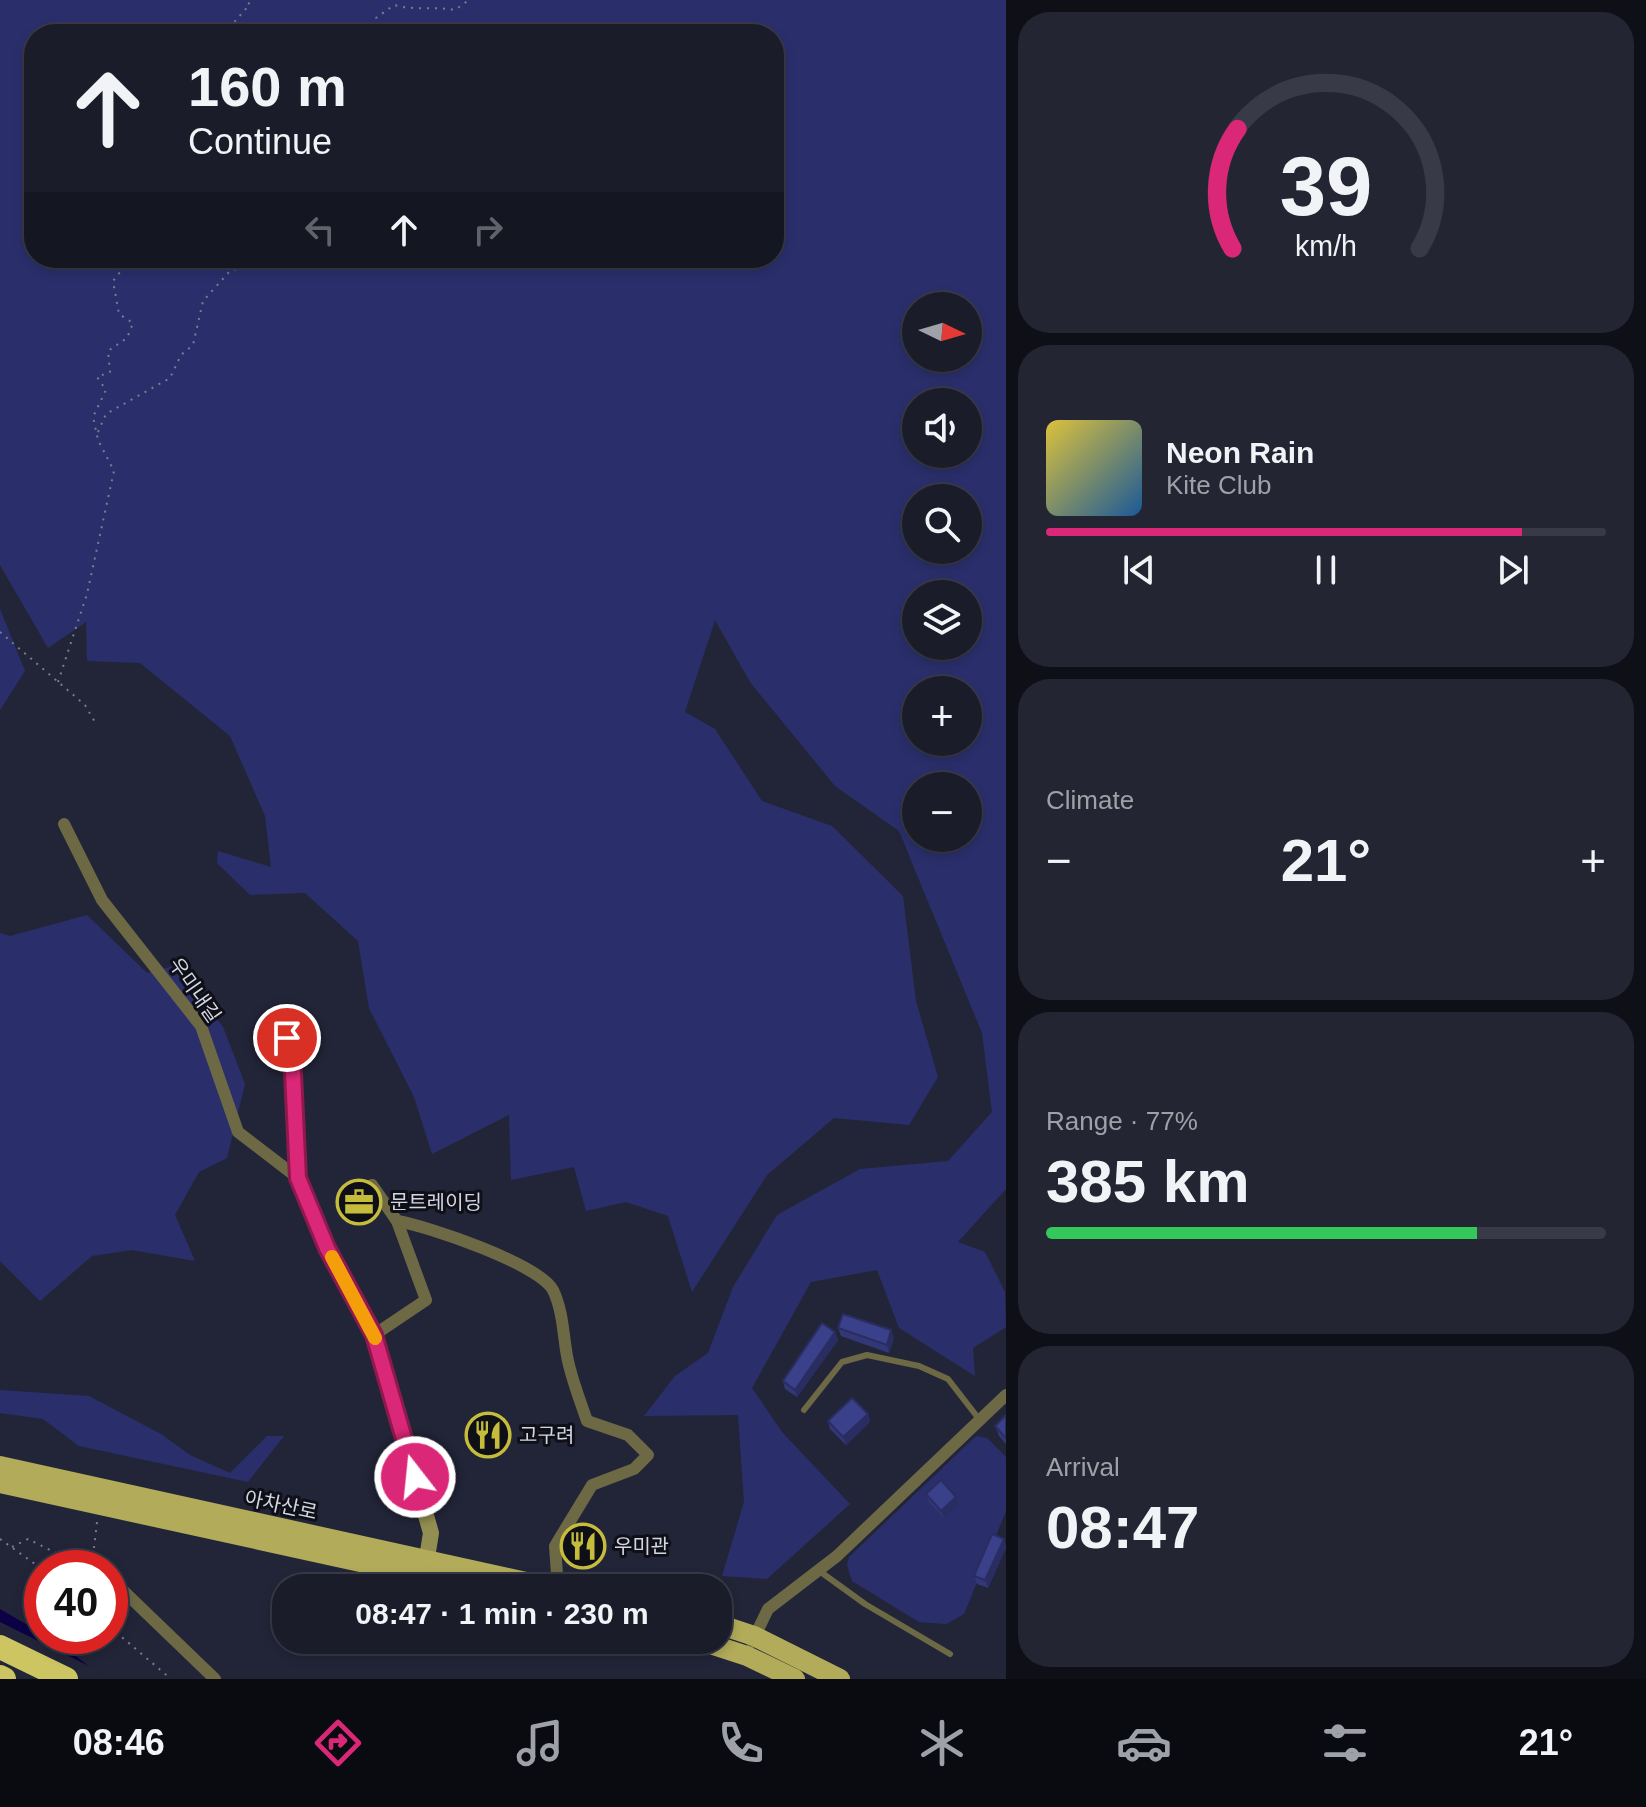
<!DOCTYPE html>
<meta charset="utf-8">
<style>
body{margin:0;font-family:Helvetica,"Noto Sans KR",sans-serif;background:#232532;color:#f1f3f6;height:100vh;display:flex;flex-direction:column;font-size:30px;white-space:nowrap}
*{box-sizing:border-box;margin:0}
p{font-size:26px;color:#9fa1a8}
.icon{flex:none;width:44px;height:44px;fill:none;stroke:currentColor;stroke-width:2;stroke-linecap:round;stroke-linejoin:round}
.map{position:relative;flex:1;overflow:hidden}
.side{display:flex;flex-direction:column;gap:12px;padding:12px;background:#0e0f17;width:640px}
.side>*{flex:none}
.guide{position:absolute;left:24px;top:24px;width:760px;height:244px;border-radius:32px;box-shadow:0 4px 12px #0003,0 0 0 2px #383a47;background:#1a1c2a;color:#f1f3f6;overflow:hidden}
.needle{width:52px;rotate:95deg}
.fabs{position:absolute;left:902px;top:292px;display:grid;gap:16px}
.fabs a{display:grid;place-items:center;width:80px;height:80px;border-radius:50%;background:#1a1c2a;box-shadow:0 4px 12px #0003,0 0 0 2px #383a47;font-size:40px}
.speed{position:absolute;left:24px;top:1550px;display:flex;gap:16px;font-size:40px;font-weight:700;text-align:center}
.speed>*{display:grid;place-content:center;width:104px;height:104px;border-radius:50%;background:#1a1c2a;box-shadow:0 4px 12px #0003,0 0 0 2px #383a47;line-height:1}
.speed .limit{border:12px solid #d22;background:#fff;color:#111}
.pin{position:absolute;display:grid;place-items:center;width:68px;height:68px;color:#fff;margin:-34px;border:4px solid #fff;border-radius:50%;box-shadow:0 2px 8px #0007}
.me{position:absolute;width:88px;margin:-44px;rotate:344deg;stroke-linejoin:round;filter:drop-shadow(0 0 6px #0008)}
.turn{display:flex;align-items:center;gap:28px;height:168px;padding:0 32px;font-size:36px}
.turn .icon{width:104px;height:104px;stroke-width:2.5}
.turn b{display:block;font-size:56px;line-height:68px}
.lanes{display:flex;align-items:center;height:76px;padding:0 32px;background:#0003;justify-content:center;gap:40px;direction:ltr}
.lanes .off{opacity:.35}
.big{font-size:60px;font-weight:600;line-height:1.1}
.side .widget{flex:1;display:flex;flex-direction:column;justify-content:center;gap:12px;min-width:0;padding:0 28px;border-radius:32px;background:#232532}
.side .dial{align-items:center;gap:0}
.dial svg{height:208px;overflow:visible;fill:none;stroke:#383a47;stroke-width:7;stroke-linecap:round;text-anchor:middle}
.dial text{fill:#f1f3f6;stroke:none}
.song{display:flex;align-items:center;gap:24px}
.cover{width:96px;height:96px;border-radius:12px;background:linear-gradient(135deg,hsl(50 70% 55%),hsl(210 70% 35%))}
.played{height:8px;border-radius:4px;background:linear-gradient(90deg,#db2777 85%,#383a47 85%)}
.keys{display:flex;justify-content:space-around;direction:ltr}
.heat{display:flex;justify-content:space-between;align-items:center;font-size:44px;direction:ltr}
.charge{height:12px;border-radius:6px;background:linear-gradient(90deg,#34c759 77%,#383a47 0)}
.trip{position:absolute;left:272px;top:1574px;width:460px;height:80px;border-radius:32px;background:#1a1c2a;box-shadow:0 4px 12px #0003,0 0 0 2px #383a47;font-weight:600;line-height:80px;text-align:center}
.tab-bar{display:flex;height:128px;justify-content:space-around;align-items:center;background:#0a0b11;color:#9fa1a8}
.tab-bar .icon{width:56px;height:56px}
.tab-bar .active{color:#db2777}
.tab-bar b{font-size:36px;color:#f1f3f6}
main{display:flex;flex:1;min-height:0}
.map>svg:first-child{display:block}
</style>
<main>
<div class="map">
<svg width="1006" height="1679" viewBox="0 0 1006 1679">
<rect width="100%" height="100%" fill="#222538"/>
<g fill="#2a2f6c" fill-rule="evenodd">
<path d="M 0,0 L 1006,0 L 1006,1189 L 958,1242 L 985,1252 L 1005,1292 L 1006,1327 L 973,1348 L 975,1376 L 899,1328 L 877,1270 L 811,1282 L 752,1388 L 782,1432 L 850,1504 L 767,1579 L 722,1576 L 744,1502 L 738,1415 L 644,1416 L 675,1376 L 708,1353 L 733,1287 L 777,1215 L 860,1169 L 948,1161 L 992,1112 L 982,1033 L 899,831 L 835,786 L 750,682 L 715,620 L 685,712 L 715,729 L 762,801 L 832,826 L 903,896 L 916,1001 L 938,1077 L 909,1125 L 834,1118 L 767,1175 L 692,1292 L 668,1216 L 626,1202 L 586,1211 L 574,1167 L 511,1180 L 509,1115 L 432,1154 L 414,1097 L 369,1008 L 358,941 L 305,893 L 250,895 L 217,863 L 218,851 L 271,867 L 265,816 L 230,736 L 140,663 L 87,661 L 86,622 L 48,648 L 0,565 ZM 774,34 L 774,258 L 34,258 L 34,34 ZM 968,306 L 968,358 L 916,358 L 916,306 ZM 916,402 L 968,402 L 968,454 L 916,454 ZM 916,498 L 968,498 L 968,550 L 916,550 ZM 968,594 L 968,646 L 916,646 L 916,594 ZM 968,690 L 968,742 L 916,742 L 916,690 ZM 968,786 L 968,838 L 916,838 L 916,786 Z"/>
<path d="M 0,609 L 25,671 L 0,710 Z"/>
<path d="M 87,915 L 147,973 L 177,965 L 223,1027 L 245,1084 L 227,1158 L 199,1172 L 175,1215 L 195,1261 L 132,1250 L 92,1256 L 40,1301 L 0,1261 L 0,933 L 10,936 Z"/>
<path d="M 0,1390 L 89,1396 L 161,1434 L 190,1455 L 230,1473 L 267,1436 L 284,1436 L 248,1482 L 79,1446 L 43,1419 L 0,1413 Z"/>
<path d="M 976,1436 L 987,1438 L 1006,1457 L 1006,1511 L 964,1614 L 946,1624 L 919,1622 L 852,1581 L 847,1565 L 849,1557 Z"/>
</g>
<path fill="#0d0046" d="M 0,1609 L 64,1646 L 104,1679 L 0,1679 Z"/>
<path fill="#222538" d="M 0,1622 L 103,1673 L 108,1679 L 0,1679 Z"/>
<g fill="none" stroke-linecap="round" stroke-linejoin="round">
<g stroke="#7a7d8c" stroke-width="2" stroke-dasharray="2 6" stroke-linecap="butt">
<path d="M 224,34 L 250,4 L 243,0"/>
<path d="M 372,34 L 376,18 L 394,5 C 416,11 434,6 455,10 L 469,0"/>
<path d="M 98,432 L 106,414 L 170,378 L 181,355 L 193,345 L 203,301 L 230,271 L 257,263 L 259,258"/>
<path d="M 0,632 L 85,705 L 96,724"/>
<path d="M 58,682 L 87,594 L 114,471 L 98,440 L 93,417 L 106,390 L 97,377 L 110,372 L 108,351 L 127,338 L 133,323 L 119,314 L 113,281 L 131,258"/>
<path d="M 0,1539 L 42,1569"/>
<path d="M 12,1547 L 28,1539 L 70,1560 L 80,1561"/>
<path d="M 94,1548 L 97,1522"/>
<path d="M 110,1627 L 171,1679"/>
</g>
<g stroke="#6c6944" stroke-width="6">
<path d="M 804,1410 L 842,1362 L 867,1355 L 919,1366 L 948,1379 L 979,1419"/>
<path d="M 818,1570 L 865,1604 L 950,1654"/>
</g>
<g stroke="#6c6944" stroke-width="12">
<path d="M 64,824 L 102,900 L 201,1026 L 238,1132 L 298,1178"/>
<path d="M 287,1038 L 293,1073 L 298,1178"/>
<path d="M 372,1185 L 397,1221 L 426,1300 L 374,1335"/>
<path d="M 397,1221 C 428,1226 539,1264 553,1290 C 563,1311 563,1334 567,1356 C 571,1378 580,1400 587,1421 L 628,1435 L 648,1455 L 634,1469 L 592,1485 L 555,1546 L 558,1588"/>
<path d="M 93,1561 L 100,1568"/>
<path d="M 110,1578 L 215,1679"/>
<path d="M 752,1642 L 768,1609 L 837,1556 L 1006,1395"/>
</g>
<path stroke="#938e51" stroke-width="16" d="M 298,1178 L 327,1248 L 374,1335 L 431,1533 L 425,1570"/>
<g stroke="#b1ab5a" stroke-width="20">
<path d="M 0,1466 L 553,1588"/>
<path d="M 0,1483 L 479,1588"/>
<path d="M 718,1624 L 754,1636 L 840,1679"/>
<path d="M 698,1640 L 747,1656 L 795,1679"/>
</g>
<g stroke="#cdc562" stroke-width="24">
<path d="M 0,1647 L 66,1679"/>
<path d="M 0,1677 L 4,1679"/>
</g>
</g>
<g fill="#323777">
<path d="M 838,1328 L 894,1338 L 889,1353 L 841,1336 Z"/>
<path d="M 835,1332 L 838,1340 L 797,1397 L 785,1389 L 783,1381 Z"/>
<path d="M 868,1414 L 870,1422 L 846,1445 L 830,1429 L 828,1421 Z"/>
<path d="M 1006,1415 L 1006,1444 L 999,1436 L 995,1426 Z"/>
<path d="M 926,1494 L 959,1504 L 944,1518 L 929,1502 Z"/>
<path d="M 1004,1539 L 1006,1548 L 988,1588 L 977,1584 L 974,1576 Z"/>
</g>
<g fill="#292d61">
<path d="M 891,1330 L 894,1338 L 889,1353 L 887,1345 Z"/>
<path d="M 835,1332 L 838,1340 L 797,1397 L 795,1390 Z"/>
<path d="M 868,1414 L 870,1422 L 846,1445 L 843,1437 Z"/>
<path d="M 956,1497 L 959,1504 L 944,1518 L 941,1511 Z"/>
<path d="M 1004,1539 L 1006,1548 L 988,1588 L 985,1580 Z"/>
</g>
<g fill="#3a408a" stroke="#292d61" stroke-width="2">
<path d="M 843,1314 L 891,1330 L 887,1345 L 838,1328 Z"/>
<path d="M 822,1323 L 835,1332 L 795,1390 L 783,1381 Z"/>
<path d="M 852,1398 L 868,1414 L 843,1437 L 828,1421 Z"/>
<path d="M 1006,1415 L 1006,1438 L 995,1426 Z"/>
<path d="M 941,1480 L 956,1497 L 941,1511 L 926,1494 Z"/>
<path d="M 992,1534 L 1004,1539 L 985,1580 L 974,1576 Z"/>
</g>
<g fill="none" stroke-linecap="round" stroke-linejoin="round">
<g stroke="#8e194d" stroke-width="20">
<path id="route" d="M 287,1038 L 293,1073 L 298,1178 L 327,1248 L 374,1335 L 415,1477"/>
</g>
<use href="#route" stroke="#db2777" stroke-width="14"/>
<path stroke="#f59e0b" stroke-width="14" d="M 332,1257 L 375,1338"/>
</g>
<defs>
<g id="office-ring" transform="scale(2.3)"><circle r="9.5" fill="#0e0f17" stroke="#c6bc3c" stroke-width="1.5"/><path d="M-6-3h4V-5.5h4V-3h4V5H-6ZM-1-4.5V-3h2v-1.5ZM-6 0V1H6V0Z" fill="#c6bc3c"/></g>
<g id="restaurant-ring" transform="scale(2.3)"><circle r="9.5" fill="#0e0f17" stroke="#c6bc3c" stroke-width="1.5"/><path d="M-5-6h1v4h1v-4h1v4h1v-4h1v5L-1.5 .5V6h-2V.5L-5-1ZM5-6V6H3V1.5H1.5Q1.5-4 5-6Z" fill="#c6bc3c"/></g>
</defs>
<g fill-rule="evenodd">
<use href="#office-ring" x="359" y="1202"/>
<use href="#restaurant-ring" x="488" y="1435"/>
<use href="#restaurant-ring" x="583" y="1546"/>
</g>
<g text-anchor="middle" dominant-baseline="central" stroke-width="6" stroke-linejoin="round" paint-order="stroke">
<g font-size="20" fill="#d3d6e2" stroke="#0e0f17">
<text transform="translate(195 990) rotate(55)">우미내길</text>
<text transform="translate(281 1505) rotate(12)">아차산로</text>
</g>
<g font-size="20" fill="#d3d6e2" stroke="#0e0f17" text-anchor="start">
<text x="390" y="1202">문트레이딩</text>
<text x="519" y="1435">고구려</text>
<text x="614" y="1546">우미관</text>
</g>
</g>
</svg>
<div class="fabs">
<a><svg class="needle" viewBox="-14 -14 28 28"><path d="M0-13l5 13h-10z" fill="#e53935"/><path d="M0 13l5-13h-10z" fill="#9fa1a8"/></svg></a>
<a><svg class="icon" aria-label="sound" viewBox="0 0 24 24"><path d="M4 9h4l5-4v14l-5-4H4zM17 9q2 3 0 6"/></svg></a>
<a><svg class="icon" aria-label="search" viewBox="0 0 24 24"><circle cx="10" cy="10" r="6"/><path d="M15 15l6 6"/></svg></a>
<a><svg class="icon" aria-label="layers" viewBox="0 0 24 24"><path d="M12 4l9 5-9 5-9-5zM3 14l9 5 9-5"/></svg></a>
<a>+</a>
<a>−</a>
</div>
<div class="speed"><div class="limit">40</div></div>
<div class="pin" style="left:287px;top:1038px;background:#d93025"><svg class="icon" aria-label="arrive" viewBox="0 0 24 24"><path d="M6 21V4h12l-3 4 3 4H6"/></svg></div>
<svg class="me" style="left:415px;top:1477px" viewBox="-20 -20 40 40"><circle r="17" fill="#db2777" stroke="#fff" stroke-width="3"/><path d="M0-11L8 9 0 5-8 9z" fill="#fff"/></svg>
<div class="trip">08:47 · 1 min · 230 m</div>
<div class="guide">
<div class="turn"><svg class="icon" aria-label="ahead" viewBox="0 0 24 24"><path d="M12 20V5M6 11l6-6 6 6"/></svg><div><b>160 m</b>Continue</div></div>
<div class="lanes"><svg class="icon off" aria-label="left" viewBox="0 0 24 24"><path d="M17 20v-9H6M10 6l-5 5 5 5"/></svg><svg class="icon" aria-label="ahead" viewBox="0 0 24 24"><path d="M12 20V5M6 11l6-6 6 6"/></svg><svg class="icon off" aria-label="right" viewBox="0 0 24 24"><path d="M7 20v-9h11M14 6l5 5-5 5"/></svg></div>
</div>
</div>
<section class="side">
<div class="widget dial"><svg viewBox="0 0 100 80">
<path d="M14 69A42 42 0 1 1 86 69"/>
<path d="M14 69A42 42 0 0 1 16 23" stroke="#db2777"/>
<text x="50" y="56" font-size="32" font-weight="700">39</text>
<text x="50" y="72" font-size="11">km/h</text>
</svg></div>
<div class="widget">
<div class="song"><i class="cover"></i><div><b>Neon Rain</b><p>Kite Club</p></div></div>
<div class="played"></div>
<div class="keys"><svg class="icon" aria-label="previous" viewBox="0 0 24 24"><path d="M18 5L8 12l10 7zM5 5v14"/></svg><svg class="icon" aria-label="pause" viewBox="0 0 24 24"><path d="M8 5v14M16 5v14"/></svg><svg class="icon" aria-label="next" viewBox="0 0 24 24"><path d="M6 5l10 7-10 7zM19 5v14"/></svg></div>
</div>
<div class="widget"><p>Climate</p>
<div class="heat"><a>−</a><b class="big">21°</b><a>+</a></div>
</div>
<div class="widget"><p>Range · 77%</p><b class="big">385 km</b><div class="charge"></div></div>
<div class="widget"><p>Arrival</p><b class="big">08:47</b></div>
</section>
</main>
<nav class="tab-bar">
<b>08:46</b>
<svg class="icon active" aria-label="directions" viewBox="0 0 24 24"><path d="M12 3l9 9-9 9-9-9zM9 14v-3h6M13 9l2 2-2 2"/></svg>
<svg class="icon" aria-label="music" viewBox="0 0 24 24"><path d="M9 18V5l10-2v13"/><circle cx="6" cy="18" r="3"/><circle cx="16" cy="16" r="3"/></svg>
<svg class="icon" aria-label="phone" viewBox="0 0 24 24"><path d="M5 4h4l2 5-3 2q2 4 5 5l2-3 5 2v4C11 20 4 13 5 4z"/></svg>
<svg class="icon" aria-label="climate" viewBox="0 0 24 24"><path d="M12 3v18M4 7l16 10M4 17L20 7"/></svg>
<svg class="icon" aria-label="car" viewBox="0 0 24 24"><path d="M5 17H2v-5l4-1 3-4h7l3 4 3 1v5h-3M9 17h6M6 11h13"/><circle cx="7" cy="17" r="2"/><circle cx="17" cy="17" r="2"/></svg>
<svg class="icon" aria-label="filters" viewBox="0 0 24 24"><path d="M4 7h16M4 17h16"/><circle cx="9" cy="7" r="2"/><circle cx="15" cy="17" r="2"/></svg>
<b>21°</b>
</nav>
